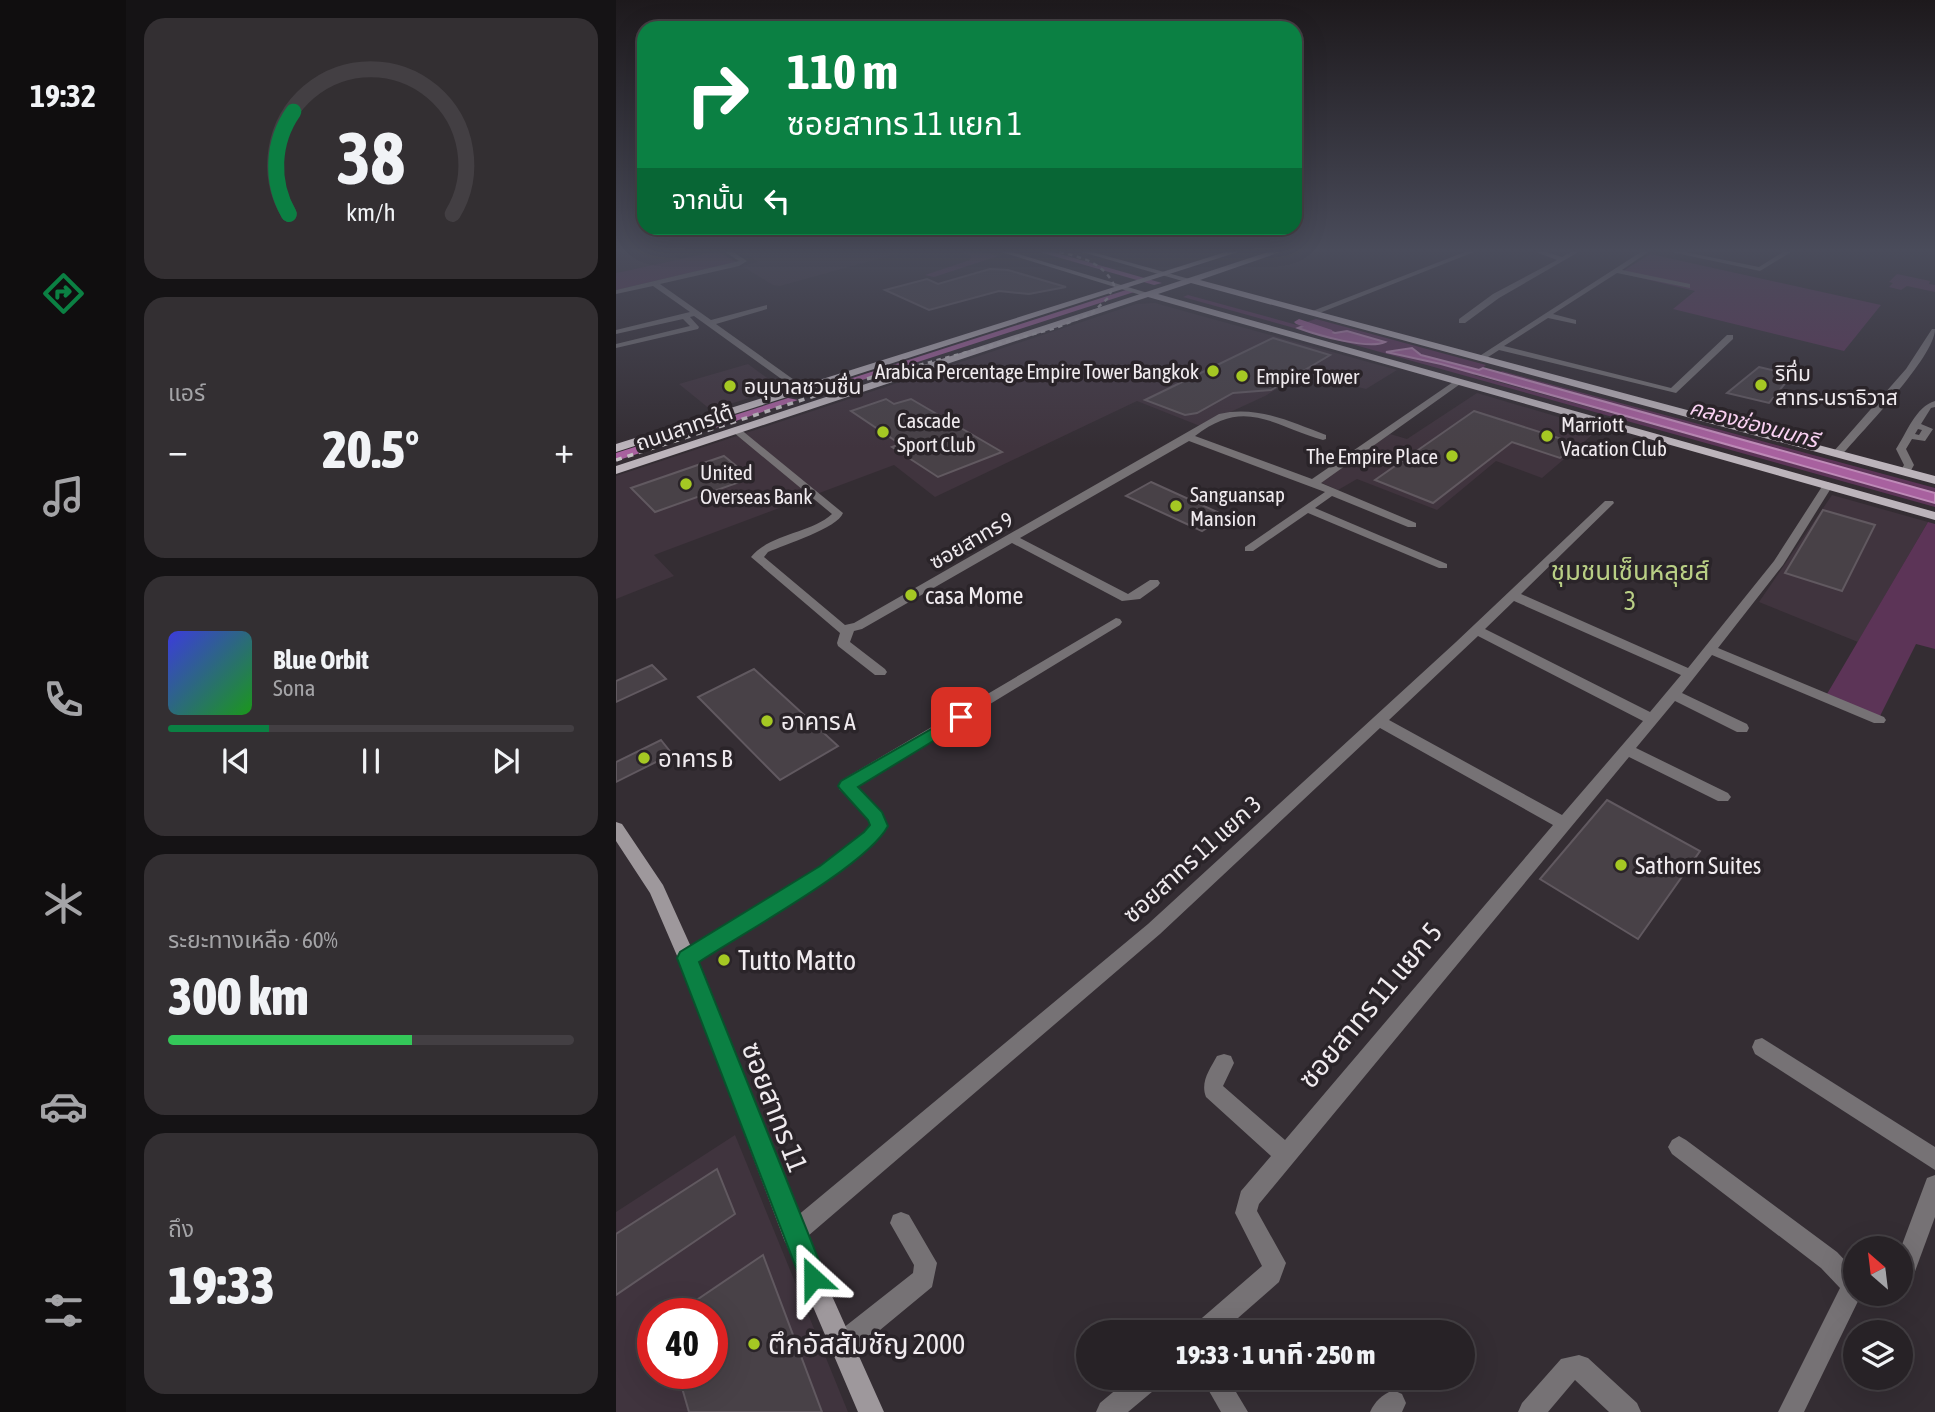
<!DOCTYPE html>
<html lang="th">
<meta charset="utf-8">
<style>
body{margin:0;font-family:"Asap Condensed","Noto Sans Thai",sans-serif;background:#332f32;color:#f1f3f6;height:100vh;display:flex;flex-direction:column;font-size:26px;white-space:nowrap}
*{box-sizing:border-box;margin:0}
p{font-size:23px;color:#a4a4a7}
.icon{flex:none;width:38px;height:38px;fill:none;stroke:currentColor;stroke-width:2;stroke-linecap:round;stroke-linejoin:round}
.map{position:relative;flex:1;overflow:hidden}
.details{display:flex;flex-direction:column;gap:18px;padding:18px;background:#151315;width:490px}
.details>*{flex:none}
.guide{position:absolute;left:21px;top:21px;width:665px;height:214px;border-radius:21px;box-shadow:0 7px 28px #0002,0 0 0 2px #433f43;background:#0b8043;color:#fff;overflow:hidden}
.needle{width:46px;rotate:332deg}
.buttons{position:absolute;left:1227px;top:1236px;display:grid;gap:14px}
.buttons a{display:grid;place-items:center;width:70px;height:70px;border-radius:50%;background:#272226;box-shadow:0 7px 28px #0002,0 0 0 2px #433f43;font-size:35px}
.speed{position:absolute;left:21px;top:1298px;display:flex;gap:14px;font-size:35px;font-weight:700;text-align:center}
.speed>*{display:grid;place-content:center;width:91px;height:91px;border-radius:50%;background:#272226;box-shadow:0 7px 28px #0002,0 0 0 2px #433f43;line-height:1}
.speed .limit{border:10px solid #d22;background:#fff;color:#111}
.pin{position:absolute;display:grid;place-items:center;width:60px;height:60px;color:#fff;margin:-30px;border-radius:14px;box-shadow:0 4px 10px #0006}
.me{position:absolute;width:77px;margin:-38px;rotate:336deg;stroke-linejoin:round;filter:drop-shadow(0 0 5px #0008)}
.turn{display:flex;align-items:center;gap:24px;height:147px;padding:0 35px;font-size:32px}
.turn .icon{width:91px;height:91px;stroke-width:2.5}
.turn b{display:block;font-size:49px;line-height:60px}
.then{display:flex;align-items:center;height:66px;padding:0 35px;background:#0003;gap:14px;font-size:26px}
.big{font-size:52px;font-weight:800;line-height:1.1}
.details .card{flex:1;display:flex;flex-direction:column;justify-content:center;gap:10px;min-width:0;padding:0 24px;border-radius:21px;background:#332f32}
.details .dial{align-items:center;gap:0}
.dial svg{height:182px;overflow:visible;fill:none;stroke:#433f43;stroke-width:7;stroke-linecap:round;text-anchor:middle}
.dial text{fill:#f1f3f6;stroke:none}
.song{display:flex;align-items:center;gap:21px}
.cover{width:84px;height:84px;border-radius:10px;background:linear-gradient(135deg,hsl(240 70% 55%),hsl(120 70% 35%))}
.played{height:7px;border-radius:4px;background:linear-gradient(90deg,#0b8043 25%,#433f43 25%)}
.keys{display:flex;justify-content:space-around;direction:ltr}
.heat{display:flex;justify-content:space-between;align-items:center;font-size:38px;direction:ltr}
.charge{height:10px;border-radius:5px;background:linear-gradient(90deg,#34c759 60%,#433f43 0)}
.trip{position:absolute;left:460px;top:1320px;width:399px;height:70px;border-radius:35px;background:#272226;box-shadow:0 7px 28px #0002,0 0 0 2px #433f43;font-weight:800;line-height:70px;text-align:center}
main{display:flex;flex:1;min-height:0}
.tab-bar{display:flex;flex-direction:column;width:126px;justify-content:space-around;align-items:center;background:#100e0f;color:#a4a4a7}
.tab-bar .icon{width:49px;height:49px}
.tab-bar .on{color:#0b8043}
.tab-bar b{font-size:32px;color:#f1f3f6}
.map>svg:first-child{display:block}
</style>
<main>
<nav class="tab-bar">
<b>19:32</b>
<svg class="icon on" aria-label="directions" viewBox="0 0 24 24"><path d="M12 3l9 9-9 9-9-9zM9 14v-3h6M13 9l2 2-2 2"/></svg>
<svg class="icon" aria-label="music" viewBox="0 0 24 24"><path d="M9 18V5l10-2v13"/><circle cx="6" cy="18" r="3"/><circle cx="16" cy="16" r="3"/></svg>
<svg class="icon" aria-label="phone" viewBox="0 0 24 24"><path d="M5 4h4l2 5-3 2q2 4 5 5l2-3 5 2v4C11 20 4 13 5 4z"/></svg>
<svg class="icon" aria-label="climate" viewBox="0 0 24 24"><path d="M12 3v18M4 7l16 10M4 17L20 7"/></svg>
<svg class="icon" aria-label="car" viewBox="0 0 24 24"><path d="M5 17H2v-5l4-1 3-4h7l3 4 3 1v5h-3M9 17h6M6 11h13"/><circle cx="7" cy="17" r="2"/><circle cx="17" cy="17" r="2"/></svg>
<svg class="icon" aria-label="filters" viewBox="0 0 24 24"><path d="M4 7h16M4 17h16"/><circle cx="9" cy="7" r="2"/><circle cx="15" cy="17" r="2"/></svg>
</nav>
<section class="details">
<div class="card dial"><svg viewBox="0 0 100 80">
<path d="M14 69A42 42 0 1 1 86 69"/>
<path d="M14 69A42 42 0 0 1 16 24" stroke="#0b8043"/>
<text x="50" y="56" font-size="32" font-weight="700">38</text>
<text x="50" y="72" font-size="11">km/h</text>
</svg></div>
<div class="card"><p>แอร์</p>
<div class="heat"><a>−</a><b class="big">20.5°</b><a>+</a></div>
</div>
<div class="card">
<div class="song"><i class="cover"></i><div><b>Blue Orbit</b><p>Sona</p></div></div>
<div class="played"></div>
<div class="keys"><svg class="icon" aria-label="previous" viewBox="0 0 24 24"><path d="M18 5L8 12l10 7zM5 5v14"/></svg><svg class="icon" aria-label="pause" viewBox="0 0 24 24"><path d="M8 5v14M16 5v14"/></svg><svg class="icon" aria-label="next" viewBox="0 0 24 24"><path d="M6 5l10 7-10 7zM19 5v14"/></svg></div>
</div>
<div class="card"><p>ระยะทางเหลือ · 60%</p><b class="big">300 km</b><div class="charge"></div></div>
<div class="card"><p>ถึง</p><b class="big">19:33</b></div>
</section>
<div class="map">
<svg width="1319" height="1412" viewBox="0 0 1319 1412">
<rect width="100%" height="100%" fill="#342d33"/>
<g fill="#40343e" fill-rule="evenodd">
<path d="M 0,250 L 41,250 L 65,259 L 0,273 Z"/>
<path d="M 131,250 L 294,250 L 164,286 L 157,285 L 126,266 L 142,262 L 126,251 Z"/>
<path d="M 539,303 L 781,370 L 750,389 L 687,373 L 649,396 L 584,426 L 521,401 L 319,497 L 278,465 L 38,555 L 58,576 L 0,599 L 0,476 L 520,304 Z"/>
<path d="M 132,364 L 165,388 L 95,410 L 63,384 Z"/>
<path d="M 861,393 L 983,429 L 926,478 L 880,461 L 821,510 L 741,479 L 722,490 L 704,482 L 774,434 L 791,439 Z"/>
<path d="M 1216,495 L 1312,522 L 1242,642 L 1143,602 Z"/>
<path d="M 119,1135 L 232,1412 L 0,1412 L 0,1212 ZM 37,1314 L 96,1314 L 96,1374 L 37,1374 Z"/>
</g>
<g fill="#5c3457">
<path d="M 339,250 L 361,250 L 382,256 L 318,277 L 309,275 L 354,260 L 355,256 Z"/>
<path d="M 102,251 L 120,262 L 0,290 L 0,273 Z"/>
<path d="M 1034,254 L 1265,305 L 1228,351 L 1057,309 L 1079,291 L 1004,273 Z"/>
<path d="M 1281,274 L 1314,281 L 1313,284 L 1319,285 L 1319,292 L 1291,286 L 1285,290 L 1273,287 L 1277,283 L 1273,282 Z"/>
<path d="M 572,295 L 681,325 L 700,319 L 870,365 L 858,375 L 1319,503 L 1319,507 L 567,297 Z"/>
<path d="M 886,371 L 1319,488 L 1319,493 L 884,372 Z"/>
<path d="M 1312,522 L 1319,524 L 1319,649 L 1300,644 L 1263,718 L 1211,694 Z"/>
</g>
<g fill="#a8619f" stroke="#be8ab7" stroke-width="2">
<path d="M 692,324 L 719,333 L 731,331 L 769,342 C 752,350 701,335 682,328 Z"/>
<path d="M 796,348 L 805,355 L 863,370 L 867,368 L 1319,493 L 1319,503 L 825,364 L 770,352 Z"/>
</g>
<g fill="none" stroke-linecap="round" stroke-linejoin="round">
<g fill="#a8619f" fill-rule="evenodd">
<path d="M 417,250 L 430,250 L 546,283 L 538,285 Z"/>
<path d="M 510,290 L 518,292 L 206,393 L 196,391 Z"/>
<path d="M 683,319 L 716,330 L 717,332 L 712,335 L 680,324 L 678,322 Z"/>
<path d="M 172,398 L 182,400 L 0,461 L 0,453 Z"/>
</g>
</g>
<g fill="#484147" stroke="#615960" stroke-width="2">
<path d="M 374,269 L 392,270 L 450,287 L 413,294 L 383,291 L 313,310 L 269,290 L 311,279 L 322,284 Z"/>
<path d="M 657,338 L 714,355 L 655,390 L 617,393 L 581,413 L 569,415 L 529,400 Z"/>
<path d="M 1143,367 L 1176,375 L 1153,403 L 1111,393 Z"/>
<path d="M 270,399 L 278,404 L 295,399 L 386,452 L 322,477 L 276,447 L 284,444 L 235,411 Z"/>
<path d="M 858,411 L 961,444 L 944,458 L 896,442 L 817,503 L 759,480 Z"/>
<path d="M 108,456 L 135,478 L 39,512 L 15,488 Z"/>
<path d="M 535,482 L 610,516 L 586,531 L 510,496 Z"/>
<path d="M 1207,510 L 1259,525 L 1226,591 L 1169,573 Z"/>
<path d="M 36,665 L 50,679 L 0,702 L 0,681 Z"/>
<path d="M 138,669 L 222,746 L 164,780 L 82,697 Z"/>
<path d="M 45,740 L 56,754 L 0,782 L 0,762 Z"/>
<path d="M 991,800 L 1084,851 L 1022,939 L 924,879 Z"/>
<path d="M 101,1169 L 119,1214 L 0,1295 L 0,1234 Z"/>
<path d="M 147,1255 L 206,1412 L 73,1412 L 62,1374 L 96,1374 L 96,1314 L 60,1314 Z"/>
</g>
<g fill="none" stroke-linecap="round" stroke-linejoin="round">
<g fill="#767275" fill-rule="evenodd">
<path d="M 106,250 L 114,250 L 131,261 L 123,266 L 44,284 L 95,320 L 151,305 L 151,309 L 100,324 L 188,387 L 188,391 L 182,391 L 78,316 L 74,317 L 83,327 L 82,329 L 0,348 L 0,344 L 74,326 L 67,319 L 0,334 L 0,330 L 74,312 L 37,286 L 0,294 L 0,290 L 123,261 Z"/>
<path d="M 854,250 L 863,250 L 701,314 L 694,312 Z"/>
<path d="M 914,250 L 924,250 L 946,257 L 958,250 L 966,250 L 883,298 L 849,323 L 843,323 L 843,319 L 877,294 L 941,260 Z"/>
<path d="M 1028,250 L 1035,250 L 1006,270 L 1074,284 L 1074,288 L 1001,273 L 937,314 L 960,320 L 960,324 L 932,318 L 888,346 L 1055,388 L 1111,335 L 1117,335 L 1117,339 L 1060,393 L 883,350 L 869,359 L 862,357 Z"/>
<path d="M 1046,250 L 1059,250 L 1143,267 L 1170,250 L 1178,250 L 1144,271 Z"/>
<path d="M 1316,329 L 1319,329 C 1319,357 1246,431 1226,455 L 1218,455 L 1218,451 L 1290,369 Z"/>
<path d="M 840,380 L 847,382 L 705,483 L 800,523 L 800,527 L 792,527 L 716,496 L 699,508 L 831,564 L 831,568 L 823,568 L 692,513 L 637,551 L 629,551 L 629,547 L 709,492 L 573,441 L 404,538 L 512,594 L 534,580 L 542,580 L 544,583 L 542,586 L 524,599 L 506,601 L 396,543 L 246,629 L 238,631 L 234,642 L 269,669 L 271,672 L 269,675 L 259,675 L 222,646 L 221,643 L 224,633 L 135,557 C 155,533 194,534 216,514 L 117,432 L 117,428 L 123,428 L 227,513 C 222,528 168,545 152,552 L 148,557 L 229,625 L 238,623 L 603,414 C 641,405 675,422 710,435 L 710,439 L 707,440 C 655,425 629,397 579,436 L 696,479 Z"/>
<path d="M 1319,401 L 1319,407 L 1315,408 L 1305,424 L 1317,429 L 1309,441 L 1296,439 L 1290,449 L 1298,465 L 1293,474 L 1285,474 L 1284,472 L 1288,465 L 1280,449 C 1290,434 1300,406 1319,401 ZM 1302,429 L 1306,430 L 1303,435 L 1299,434 Z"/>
<path d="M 1212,482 L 1217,485 L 1167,565 L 1102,648 L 1268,717 L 1270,720 L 1268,723 L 1258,723 L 1096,655 L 1066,693 L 1131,724 L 1133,728 L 1131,732 L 1121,732 L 1059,701 L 1020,748 L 1112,793 L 1115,797 L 1112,801 L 1102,801 L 1013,757 L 643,1204 L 641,1211 L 670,1263 L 663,1282 L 606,1332 L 575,1332 L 579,1324 L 646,1266 L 619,1213 L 625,1191 L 655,1156 L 590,1097 C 584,1082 594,1069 601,1056 L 608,1054 L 615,1056 L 618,1063 L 607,1086 L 669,1140 L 937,825 L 764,728 L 544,934 L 185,1242 L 177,1245 L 169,1242 L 166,1234 L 169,1226 L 532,924 L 840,642 L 989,501 L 997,501 L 998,503 L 905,594 L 1072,668 L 1158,561 L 1207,485 ZM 898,601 L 1065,675 L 1034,712 L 869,629 ZM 862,636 L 1027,721 L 946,815 L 773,720 Z"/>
<path d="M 500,618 L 504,619 L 506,622 L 504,625 L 241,785 L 240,788 L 266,812 L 271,826 L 261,841 L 216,876 L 77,964 L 71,966 L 65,964 L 62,958 L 65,952 L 204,866 L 249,833 L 255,825 L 253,819 L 223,789 L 231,777 Z"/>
<path d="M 1146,1038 L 1319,1147 L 1319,1170 L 1139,1054 L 1136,1047 L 1139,1040 Z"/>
<path d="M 1063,1136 L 1070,1140 L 1221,1252 L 1239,1271 L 1239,1293 L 1246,1293 L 1188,1412 L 1162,1412 L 1224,1288 L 1205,1268 L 1056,1154 L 1052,1147 L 1056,1140 Z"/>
<path d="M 1319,1175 L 1319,1217 L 1298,1274 L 1284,1282 L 1284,1250 L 1311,1178 Z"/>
<path d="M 285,1212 L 293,1215 L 321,1263 L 316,1287 L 235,1354 L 226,1357 L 217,1354 L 214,1345 L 217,1336 L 297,1273 L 298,1265 L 274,1223 L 277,1215 Z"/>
<path d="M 963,1355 L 972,1358 L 1021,1403 L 1025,1412 L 993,1412 L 959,1380 L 932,1412 L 902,1412 L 906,1403 L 945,1359 Z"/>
<path d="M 515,1377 L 546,1377 L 543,1386 L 512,1412 L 480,1412 L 484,1403 Z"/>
<path d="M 585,1377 L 611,1377 L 632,1412 L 605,1412 Z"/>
<path d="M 777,1390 L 786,1394 L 790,1403 L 786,1412 L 754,1412 C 759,1401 766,1395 777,1390 Z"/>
</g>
<g fill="#9e989c" fill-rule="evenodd">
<path d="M 379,250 L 389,250 L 535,294 L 528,296 Z"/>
<path d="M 459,250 L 469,250 L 577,280 L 570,282 Z"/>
<path d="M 0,822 L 6,824 L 47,885 L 80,958 L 186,1229 L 268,1412 L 242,1412 L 166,1234 L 62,958 L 34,893 L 0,841 Z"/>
</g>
<g fill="#bcb4bb" fill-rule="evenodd">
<path d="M 616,250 L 628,250 L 0,452 L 0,444 Z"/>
<path d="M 658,250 L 670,250 L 584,280 L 1319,476 L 1319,484 L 575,283 L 542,294 L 1319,512 L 1319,520 L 532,297 L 0,474 L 0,466 Z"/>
</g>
<path stroke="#c4bfc3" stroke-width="2.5" stroke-dasharray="4.5 4.5" stroke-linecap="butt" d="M 251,379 L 440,328 L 476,313 L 492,298 L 498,285 C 486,260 460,256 435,250"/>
<path stroke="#c4bfc3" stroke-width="3.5" stroke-dasharray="6 6" stroke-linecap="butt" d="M 0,460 L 257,377"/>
</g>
<linearGradient id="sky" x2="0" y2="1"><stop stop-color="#1d191c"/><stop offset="0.56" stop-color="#4a4c5b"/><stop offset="1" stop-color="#4a4c5b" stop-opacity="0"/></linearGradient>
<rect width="1319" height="448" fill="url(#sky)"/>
<path fill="#0b8043" stroke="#07532c" stroke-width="2" d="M 345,712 L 350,713 L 350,721 L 242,787 L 266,812 L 272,826 C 251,866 125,934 83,962 L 210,1278 L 206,1288 L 197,1292 L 188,1288 L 184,1278 L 61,958 L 64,952 L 204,866 L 248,832 L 254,825 L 252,820 L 225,790 L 222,786 L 225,781 Z"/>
<g fill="#a5c823" stroke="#2a2429" stroke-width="2.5">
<circle cx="597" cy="371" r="7"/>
<circle cx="626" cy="376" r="7"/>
<circle cx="1145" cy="385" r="7"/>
<circle cx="114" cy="386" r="7"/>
<circle cx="267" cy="432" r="7"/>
<circle cx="931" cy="436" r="7"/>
<circle cx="836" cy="456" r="7"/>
<circle cx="70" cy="484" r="7"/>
<circle cx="560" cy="506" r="7"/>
<circle cx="295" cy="595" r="7"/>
<circle cx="151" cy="721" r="7"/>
<circle cx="28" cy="758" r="7"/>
<circle cx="1005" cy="865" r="7"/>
<circle cx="108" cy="960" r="7"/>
<circle cx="138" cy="1344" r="7"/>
</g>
<g text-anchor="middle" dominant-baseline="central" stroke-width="7" stroke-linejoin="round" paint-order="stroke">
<g font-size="21" fill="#f0ebef" stroke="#2a2429" text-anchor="start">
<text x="583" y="371" text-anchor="end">Arabica Percentage Empire Tower Bangkok</text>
<text x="1159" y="373">ริทึ่ม<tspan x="1159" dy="24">สาทร-นราธิวาส</tspan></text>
<text x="640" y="376">Empire Tower</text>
<text x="128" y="386">อนุบาลชวนชื่น</text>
<text x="281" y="420">Cascade<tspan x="281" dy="24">Sport Club</tspan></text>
<text x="945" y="424">Marriott<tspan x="945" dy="24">Vacation Club</tspan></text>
<text x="822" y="456" text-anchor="end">The Empire Place</text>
<text x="84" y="472">United<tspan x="84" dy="24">Overseas Bank</tspan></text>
<text x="574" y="494">Sanguansap<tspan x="574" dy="24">Mansion</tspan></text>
</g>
<g font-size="21" font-style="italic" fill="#fad2f3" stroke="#2a2429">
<text transform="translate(1138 423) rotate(15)">คลองช่องนนทรี</text>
</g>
<g font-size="21" fill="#f0ebef" stroke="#2a2429">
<text transform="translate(68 427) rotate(-19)">ถนนสาทรใต้</text>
<text transform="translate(355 540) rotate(-30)">ซอยสาทร 9</text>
</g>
<g font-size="24" fill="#f0ebef" stroke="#2a2429" text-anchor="start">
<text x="309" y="595">casa Mome</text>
<text x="165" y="721">อาคาร A</text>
<text x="42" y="758">อาคาร B</text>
<text x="1019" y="865">Sathorn Suites</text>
</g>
<g font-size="24" fill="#f0ebef" stroke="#2a2429">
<text transform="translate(576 859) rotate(-42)">ซอยสาทร 11 แยก 3</text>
</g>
<g font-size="26" fill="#b9cf85" stroke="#2a2429">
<text x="1014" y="571">ชุมชนเซ็นหลุยส์<tspan x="1014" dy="30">3</tspan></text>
</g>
<g font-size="28" fill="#f0ebef" stroke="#2a2429" text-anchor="start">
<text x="122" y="960">Tutto Matto</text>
<text x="152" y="1344">ตึกอัสสัมชัญ 2000</text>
</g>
<g font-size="28" fill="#f0ebef" stroke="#2a2429">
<text transform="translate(754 1005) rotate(-50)">ซอยสาทร 11 แยก 5</text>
<text transform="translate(159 1107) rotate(69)">ซอยสาทร 11</text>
</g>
</g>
</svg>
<div class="buttons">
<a><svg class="needle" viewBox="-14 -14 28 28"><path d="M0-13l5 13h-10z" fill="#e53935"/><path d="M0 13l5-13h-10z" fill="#a4a4a7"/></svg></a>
<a><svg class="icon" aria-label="layers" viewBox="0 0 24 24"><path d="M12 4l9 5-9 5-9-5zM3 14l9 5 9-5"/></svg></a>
</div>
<div class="speed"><div class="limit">40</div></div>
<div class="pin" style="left:345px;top:717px;background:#d93025"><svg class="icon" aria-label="arrive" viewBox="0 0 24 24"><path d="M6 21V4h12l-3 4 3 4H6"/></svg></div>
<svg class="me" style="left:197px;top:1278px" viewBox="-20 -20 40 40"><path d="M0-17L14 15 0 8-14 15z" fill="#0b8043" stroke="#fff" stroke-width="4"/></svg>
<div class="trip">19:33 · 1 นาที · 250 m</div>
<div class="guide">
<div class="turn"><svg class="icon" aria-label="right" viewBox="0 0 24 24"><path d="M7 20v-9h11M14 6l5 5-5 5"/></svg><div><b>110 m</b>ซอยสาทร 11 แยก 1</div></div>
<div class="then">จากนั้น<svg class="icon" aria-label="left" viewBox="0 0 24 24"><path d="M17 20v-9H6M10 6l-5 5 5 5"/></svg></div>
</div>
</div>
</main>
